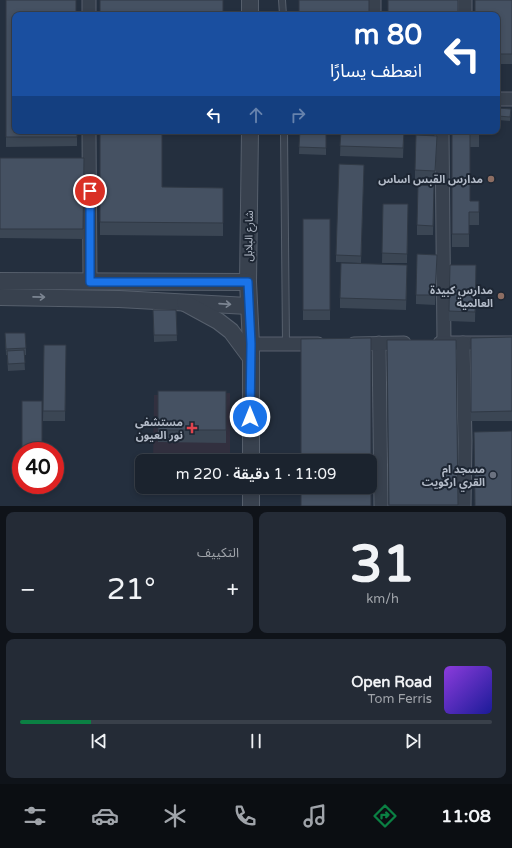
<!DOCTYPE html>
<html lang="ar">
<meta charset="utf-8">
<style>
body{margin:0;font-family:"Varela Round","Noto Sans Arabic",sans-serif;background:#242b36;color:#f1f3f6;direction:rtl;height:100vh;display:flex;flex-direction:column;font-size:15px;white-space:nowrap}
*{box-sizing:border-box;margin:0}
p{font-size:13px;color:#a0a4aa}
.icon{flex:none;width:22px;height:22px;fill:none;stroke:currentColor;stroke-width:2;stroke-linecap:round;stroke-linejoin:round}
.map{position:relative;height:506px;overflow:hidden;direction:ltr}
.details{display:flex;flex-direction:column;gap:6px;padding:6px;background:#0f1319;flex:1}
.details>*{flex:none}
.guide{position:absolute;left:12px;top:12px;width:488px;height:122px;border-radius:8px;box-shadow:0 2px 6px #0003,0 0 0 1px #39404a;direction:rtl;background:#1a4fa0;color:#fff;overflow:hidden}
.speed{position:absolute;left:12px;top:442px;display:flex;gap:8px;font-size:20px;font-weight:700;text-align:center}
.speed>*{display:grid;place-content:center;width:52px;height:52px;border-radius:50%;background:#1b232e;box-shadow:0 2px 6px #0003,0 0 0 1px #39404a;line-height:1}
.speed .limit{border:6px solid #d22;background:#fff;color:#111}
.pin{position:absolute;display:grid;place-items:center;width:34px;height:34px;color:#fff;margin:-17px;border:2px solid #fff;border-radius:50%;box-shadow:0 1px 4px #0007}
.me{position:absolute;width:44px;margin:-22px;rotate:0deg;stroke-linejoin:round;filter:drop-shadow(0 0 3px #0008)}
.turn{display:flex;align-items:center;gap:14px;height:84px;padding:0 12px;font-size:18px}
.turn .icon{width:52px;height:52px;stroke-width:2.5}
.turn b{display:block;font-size:28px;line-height:34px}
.lanes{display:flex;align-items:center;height:38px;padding:0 12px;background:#0003;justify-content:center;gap:20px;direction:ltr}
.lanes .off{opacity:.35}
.big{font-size:30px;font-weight:600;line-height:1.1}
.details .widget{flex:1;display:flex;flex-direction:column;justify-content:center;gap:6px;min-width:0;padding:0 14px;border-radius:8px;background:#242b36}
.details .dial{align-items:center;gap:0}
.dial b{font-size:52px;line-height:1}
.song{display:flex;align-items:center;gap:12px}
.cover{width:48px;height:48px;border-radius:6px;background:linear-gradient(135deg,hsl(270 70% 55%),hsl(240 70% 35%))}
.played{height:4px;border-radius:2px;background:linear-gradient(90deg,#0b8043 15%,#39404a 15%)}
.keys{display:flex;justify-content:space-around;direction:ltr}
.heat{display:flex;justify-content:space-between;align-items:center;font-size:22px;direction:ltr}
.details .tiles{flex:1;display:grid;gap:6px;grid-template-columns:1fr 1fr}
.widget:last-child{grid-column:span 2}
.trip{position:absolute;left:135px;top:454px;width:242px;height:40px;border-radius:8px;background:#1b232e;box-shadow:0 2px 6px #0003,0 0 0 1px #39404a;font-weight:600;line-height:40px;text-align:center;direction:rtl}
.tabs{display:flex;height:64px;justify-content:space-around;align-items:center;background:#0b0e12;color:#a0a4aa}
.tabs .icon{width:28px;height:28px}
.tabs .on{color:#0b8043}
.tabs b{font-size:18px;color:#f1f3f6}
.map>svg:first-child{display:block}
</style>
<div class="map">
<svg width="512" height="506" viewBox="0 0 512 506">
<rect width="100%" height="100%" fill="#242f3e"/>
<g fill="#32303f">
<path d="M 230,393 L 230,461 L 153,461 L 154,395 Z"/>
<path d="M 153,487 L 230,487 L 230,489 L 153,491 Z"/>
</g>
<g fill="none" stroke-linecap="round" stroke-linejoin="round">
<g stroke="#565f6c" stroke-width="8">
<g id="service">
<path d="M 282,0 L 283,15"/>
<path d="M 284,131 L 286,344"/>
</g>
</g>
<g stroke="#565f6c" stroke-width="15">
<g id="minor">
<path d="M 89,0 L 89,15"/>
<path d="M 374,15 L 374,0"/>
<path d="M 465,15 L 465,0"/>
<path d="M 497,99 L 512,99"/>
<path d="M 89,131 L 90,282"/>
<path d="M 442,131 L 444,343"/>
<path d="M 379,343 L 381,506"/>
<path d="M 440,343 L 512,343"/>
<path d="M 463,343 L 465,441 L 464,506"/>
<path d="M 251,344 L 318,344"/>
<path d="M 354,344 L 404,343"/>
</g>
</g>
<g stroke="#565f6c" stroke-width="18">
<g id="tertiary">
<path d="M 250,0 L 250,15"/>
<path d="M 250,131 L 248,282 L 251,344 L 251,461"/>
<path d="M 0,281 L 248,282"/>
<path d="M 0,297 L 119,299 L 248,306"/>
<path d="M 185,303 L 218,321 L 231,331 L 251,358"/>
<path d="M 251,487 L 251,506"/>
</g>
</g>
<use href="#service" stroke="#38414e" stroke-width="6"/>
<use href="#minor" stroke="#38414e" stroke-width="13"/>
<use href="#tertiary" stroke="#38414e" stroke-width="16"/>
</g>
<g fill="#3b4654">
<path d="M 6,0 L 77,131 L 77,146 L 6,147 Z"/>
<path d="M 512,0 L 512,64 L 497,64 L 497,15 Z"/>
<path d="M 498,108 L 511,109 L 510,121 L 498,120 Z"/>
<path d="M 100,131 L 162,187 L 223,188 L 223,236 L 100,235 Z"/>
<path d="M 300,131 L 326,131 L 326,155 L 299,154 Z"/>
<path d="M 341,131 L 404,131 L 403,158 L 340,156 Z"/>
<path d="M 452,131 L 479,131 L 479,147 L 470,147 L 470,201 L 479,201 L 479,225 L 469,225 L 469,247 L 452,247 Z"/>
<path d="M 437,145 L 435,180 L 415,180 L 415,170 Z"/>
<path d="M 0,158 L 84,158 L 83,239 L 0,238 Z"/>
<path d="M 364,165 L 361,263 L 336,262 L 336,255 Z"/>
<path d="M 434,196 L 433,235 L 417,235 L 417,225 Z"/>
<path d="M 383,204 L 408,204 L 407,263 L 382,263 Z"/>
<rect x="303" y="219" width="27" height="101"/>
<path d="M 437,264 L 435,305 L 416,304 L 416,295 Z"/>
<path d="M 407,274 L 406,310 L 340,308 L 340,298 Z"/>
<path d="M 476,275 L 475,322 L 449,321 L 449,311 Z"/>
<path d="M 153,310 L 176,310 L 177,341 L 154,342 Z"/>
<path d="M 5,333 L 26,348 L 26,355 L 24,355 L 25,370 L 8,371 L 7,355 L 6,355 Z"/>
<path d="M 512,337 L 512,421 L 471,421 L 471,338 Z"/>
<path d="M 387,340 L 456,340 L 458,506 L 389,506 Z"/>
<path d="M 44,345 L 66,345 L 65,421 L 43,421 Z"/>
<path d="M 158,391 L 226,391 L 226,443 L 158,442 Z"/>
</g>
<g fill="#455162" stroke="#303945">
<path d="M 6,0 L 76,0 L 76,15 L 15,15 L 15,131 L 77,131 L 77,137 L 6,137 Z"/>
<rect x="100" y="0" width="123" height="15"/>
<rect x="299" y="0" width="70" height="15"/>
<rect x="388" y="0" width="70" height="15"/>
<path d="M 475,0 L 512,0 L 512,54 L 497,54 L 497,15 L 475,15 Z"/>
<path d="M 498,108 L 511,109 L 510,117 L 498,116 Z"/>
<path d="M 100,131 L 162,131 L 162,187 L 223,188 L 223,223 L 100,222 Z"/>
<path d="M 300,131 L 326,131 L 326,148 L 299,147 Z"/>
<path d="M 341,131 L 404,131 L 403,148 L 340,146 Z"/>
<path d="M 452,131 L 479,131 L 479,134 L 470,134 L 470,201 L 479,201 L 479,212 L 469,212 L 469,234 L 452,234 Z"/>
<path d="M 416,135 L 437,136 L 435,171 L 415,170 Z"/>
<path d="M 0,158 L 84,158 L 83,229 L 0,229 Z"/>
<path d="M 339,164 L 364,165 L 361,256 L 336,255 Z"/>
<path d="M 418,185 L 434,186 L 433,226 L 417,225 Z"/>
<path d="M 383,204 L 408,204 L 407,254 L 382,253 Z"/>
<rect x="303" y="219" width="27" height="91"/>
<path d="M 417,254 L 437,255 L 435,295 L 416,295 Z"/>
<path d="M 341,263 L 407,265 L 406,300 L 340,298 Z"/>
<path d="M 450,265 L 476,265 L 475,312 L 449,311 Z"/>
<path d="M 153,310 L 176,310 L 177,335 L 154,335 Z"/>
<path d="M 5,333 L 25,333 L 26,348 L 6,349 Z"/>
<path d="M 512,337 L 512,411 L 471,412 L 471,338 Z"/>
<path d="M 371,338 L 371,506 L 301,506 L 301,487 L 370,487 L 370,461 L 301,461 L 301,339 Z"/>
<path d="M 387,340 L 456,340 L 458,505 L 389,505 Z"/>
<path d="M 44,345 L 66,345 L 65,411 L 43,411 Z"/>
<path d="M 24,350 L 25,363 L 8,364 L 7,351 Z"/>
<rect x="158" y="391" width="68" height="39"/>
<rect x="22" y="401" width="20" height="50"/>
<path d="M 512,431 L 512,506 L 475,506 L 474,432 Z"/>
</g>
<defs><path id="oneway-shaft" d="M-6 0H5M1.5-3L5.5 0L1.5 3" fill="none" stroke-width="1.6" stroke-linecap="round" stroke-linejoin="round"/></defs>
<g stroke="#7c8592">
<use href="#oneway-shaft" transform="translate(39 297) rotate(1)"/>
<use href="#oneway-shaft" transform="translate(225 304) rotate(4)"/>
</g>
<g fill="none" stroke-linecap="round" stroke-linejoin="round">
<g stroke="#114b97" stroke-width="10">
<path id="route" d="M 90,191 L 90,282 L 248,282 L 251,344 L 250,417"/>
</g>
<use href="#route" stroke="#1a73e8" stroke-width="7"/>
</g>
<g fill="#8d6e63" stroke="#1d2633" stroke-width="1.5">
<circle cx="491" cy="179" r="4"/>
<circle cx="501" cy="296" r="4"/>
</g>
<path fill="#e0444e" stroke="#1d2633" stroke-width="1.5" d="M190 422h4v4h4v4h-4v4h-4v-4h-4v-4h4z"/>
<circle fill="#6b7280" stroke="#1d2633" stroke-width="1.5" cx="493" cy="475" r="4"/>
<g text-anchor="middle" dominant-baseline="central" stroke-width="4" stroke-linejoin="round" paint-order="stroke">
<g font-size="11" font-weight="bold" fill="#b4bcc9" stroke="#1d2633" text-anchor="end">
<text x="483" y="179">مدارس القبس اساس</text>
<text x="493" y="290">مدارس كبيدة<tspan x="493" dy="13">العالمية</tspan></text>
<text x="183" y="422">مستشفى<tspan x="183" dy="13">نور العيون</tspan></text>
<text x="485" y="469">مسجد ام<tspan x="485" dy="13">القري اركويت</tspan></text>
</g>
<g font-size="11" fill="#b4bcc9" stroke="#1d2633">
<text transform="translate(249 236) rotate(-89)">شارع البلابل</text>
</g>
</g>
</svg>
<div class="speed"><div class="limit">40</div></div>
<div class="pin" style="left:90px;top:191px;background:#d93025"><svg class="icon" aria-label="arrive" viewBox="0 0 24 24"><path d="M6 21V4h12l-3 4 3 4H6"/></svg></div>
<svg class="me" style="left:250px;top:417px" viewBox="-20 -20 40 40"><circle r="17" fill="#1a73e8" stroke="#fff" stroke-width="3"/><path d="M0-11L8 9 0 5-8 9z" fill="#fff"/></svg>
<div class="trip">11:09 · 1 دقيقة · 220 m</div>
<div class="guide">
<div class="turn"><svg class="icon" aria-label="left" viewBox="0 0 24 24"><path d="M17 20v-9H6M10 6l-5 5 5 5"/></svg><div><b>80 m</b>انعطف يسارًا</div></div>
<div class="lanes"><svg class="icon" aria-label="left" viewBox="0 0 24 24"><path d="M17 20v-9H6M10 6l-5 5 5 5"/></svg><svg class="icon off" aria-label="ahead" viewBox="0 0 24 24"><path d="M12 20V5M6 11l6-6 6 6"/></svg><svg class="icon off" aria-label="right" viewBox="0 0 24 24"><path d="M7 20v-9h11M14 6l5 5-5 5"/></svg></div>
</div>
</div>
<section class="details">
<div class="tiles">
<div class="widget dial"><b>31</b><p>km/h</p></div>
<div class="widget"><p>التكييف</p>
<div class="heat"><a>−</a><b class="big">21°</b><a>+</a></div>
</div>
<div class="widget">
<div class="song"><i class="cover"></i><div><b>Open Road</b><p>Tom Ferris</p></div></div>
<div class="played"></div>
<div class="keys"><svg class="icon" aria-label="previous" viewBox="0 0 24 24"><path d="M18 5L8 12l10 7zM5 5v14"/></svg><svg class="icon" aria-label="pause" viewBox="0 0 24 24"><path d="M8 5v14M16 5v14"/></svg><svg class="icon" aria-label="next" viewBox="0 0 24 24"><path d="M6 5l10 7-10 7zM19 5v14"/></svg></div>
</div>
</div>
</section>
<nav class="tabs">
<b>11:08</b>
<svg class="icon on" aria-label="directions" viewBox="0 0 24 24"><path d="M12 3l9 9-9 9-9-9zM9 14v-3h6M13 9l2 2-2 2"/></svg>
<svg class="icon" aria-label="music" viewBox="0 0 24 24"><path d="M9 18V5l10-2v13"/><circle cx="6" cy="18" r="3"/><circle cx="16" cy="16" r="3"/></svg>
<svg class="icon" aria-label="phone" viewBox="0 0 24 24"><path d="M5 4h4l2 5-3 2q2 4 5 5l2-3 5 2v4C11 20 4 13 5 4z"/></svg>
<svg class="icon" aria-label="climate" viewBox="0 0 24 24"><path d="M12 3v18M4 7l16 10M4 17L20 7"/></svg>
<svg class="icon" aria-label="car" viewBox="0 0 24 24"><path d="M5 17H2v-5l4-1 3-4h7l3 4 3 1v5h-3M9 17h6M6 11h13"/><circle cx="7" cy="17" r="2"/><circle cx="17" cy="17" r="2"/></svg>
<svg class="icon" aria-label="filters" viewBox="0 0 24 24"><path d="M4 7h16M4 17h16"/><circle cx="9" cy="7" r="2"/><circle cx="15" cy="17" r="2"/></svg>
</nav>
